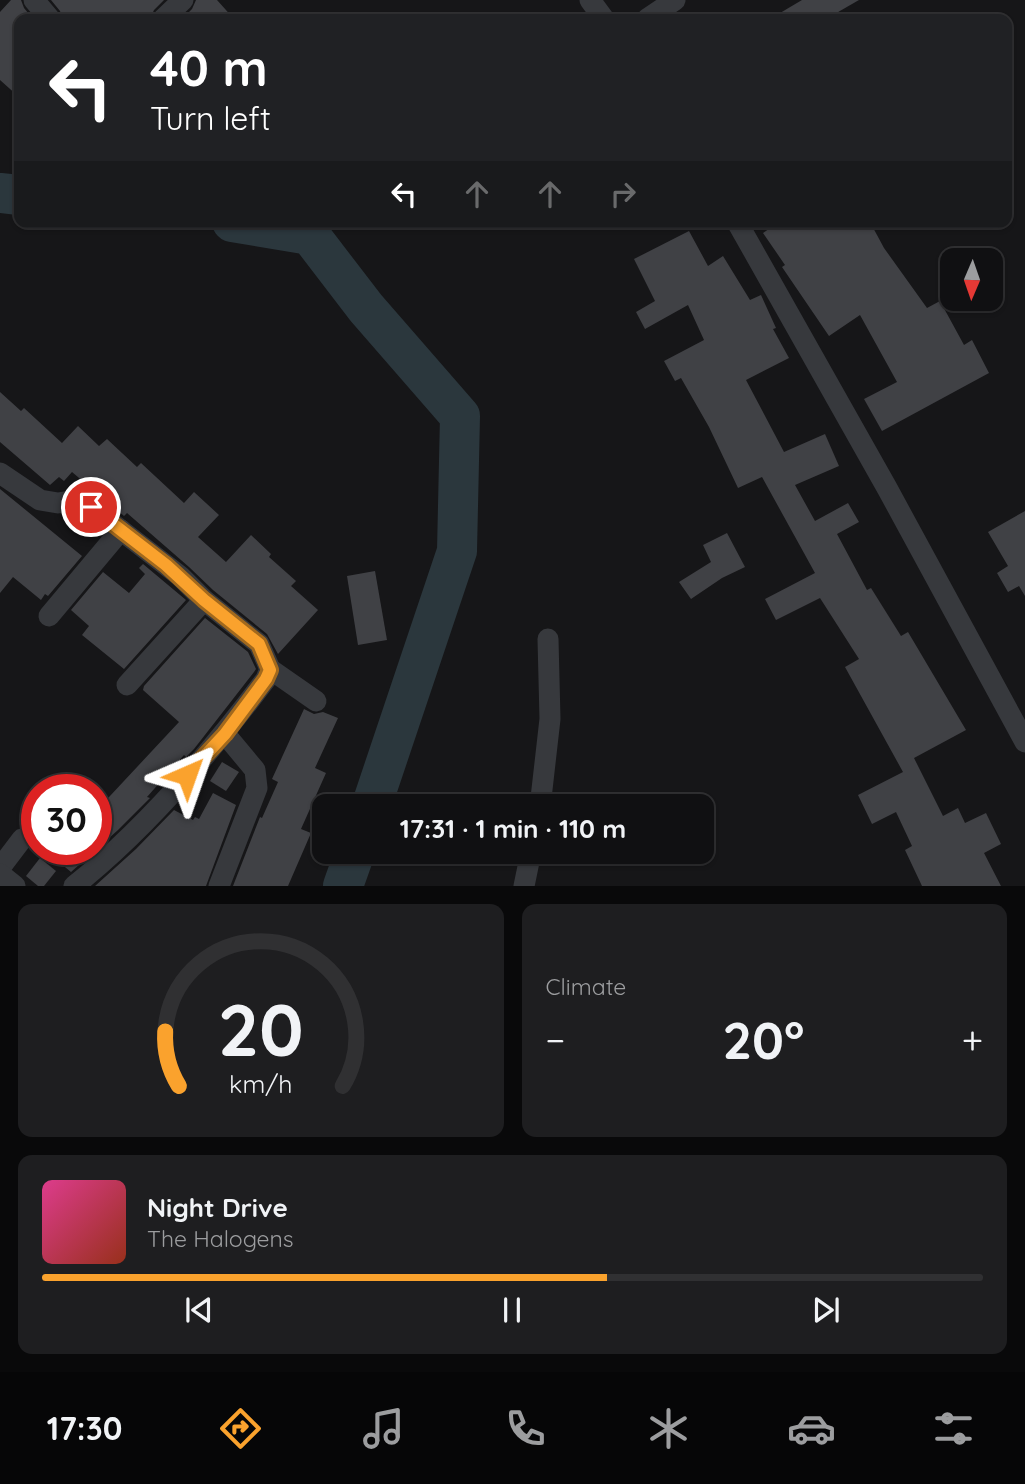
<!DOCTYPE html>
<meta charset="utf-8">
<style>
body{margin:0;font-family:Quicksand,sans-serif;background:#1e1e20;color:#f1f3f6;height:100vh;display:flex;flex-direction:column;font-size:26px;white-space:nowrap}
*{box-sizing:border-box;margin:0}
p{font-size:23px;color:#9c9d9f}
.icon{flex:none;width:38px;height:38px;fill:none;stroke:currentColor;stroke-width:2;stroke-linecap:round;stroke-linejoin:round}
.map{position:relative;height:886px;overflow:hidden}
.details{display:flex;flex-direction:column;gap:18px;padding:18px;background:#09090a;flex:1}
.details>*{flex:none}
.banner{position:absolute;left:14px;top:14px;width:998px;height:214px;border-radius:14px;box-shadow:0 2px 5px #0004,0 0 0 2px #303032;background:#202124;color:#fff;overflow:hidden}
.needle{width:46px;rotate:182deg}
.buttons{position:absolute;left:940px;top:248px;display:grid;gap:14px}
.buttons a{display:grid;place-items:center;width:63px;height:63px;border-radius:14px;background:#101012;box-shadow:0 2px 5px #0004,0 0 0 2px #303032;font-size:35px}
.speed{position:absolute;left:21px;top:774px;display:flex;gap:14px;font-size:35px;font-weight:700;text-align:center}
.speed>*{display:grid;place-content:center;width:91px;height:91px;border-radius:50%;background:#101012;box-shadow:0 2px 5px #0004,0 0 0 2px #303032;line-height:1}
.speed .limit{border:10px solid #d22;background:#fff;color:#111}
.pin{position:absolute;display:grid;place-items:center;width:60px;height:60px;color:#fff;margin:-30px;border:4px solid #fff;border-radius:50%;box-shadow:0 2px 7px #0007}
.me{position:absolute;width:77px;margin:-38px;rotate:43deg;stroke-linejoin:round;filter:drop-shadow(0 0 5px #0008)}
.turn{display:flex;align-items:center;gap:24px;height:147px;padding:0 21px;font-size:32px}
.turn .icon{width:91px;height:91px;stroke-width:2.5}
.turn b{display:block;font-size:49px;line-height:60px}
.lanes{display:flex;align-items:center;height:66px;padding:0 21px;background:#0003;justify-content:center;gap:35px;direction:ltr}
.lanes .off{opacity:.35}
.big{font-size:52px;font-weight:800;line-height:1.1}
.details .tile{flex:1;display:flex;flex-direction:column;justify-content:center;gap:10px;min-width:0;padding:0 24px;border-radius:14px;background:#1e1e20}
.details .dial{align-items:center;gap:0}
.dial svg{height:182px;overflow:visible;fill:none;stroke:#303032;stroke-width:7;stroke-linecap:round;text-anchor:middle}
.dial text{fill:#f1f3f6;stroke:none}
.song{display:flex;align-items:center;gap:21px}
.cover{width:84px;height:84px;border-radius:10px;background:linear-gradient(135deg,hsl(330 70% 55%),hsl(10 70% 35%))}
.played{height:7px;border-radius:4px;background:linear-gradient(90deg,#faa22d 60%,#303032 60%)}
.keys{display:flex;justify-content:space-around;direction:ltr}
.heat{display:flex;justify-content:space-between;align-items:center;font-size:38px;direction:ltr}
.details .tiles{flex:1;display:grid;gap:18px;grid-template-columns:1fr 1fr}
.tile:last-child{grid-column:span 2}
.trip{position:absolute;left:312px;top:794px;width:402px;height:70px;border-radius:14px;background:#101012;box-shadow:0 2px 5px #0004,0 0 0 2px #303032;font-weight:800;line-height:70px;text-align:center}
.dock{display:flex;height:112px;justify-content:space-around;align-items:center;background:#060607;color:#9c9d9f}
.dock .icon{width:49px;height:49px}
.dock .active{color:#faa22d}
.dock b{font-size:32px;color:#f1f3f6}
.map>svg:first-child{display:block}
</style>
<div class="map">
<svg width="1025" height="886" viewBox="0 0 1025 886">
<rect width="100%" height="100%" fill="#161618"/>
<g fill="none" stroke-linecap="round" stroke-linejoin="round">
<g stroke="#2b373d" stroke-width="40">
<path d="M 0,193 L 19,195"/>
<path d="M 232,222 L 310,235 L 366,308 L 460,416 L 457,551 L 371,807"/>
<path d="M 343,886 L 355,852"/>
</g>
</g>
<g fill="#404145">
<path d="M 11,0 L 21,0 L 24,8 L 33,19 L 19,19 L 19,97 L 0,80 L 0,12 Z"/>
<path d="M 51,0 L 164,0 L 154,10 L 150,19 L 63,19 L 60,11 Z"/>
<path d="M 196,0 L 217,0 L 234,19 L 185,19 L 183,18 L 192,9 Z"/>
<path d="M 802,0 L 859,0 L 826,19 L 770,19 Z"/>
<path d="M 779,222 L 870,222 L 884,248 L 927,308 L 940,301 L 964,345 L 972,340 L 989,373 L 882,431 L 864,399 L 897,382 L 860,315 L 829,336 L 782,267 L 785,265 L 763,233 Z"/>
<path d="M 689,231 L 708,266 L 723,256 L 750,300 L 761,295 L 776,328 L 773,329 L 789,358 L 746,380 L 784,452 L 825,434 L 839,466 L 795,485 L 815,521 L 848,503 L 859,522 L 837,534 L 867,590 L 871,588 L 901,636 L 908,632 L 966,730 L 914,758 L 943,816 L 958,808 L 965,823 L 986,813 L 1001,844 L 984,853 L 1001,886 L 922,886 L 905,850 L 912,846 L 896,812 L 872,824 L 858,795 L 903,772 L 845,667 L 859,659 L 820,598 L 776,620 L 765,599 L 815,573 L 762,477 L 738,488 L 709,427 L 681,378 L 675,381 L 664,361 L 704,340 L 688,305 L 645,329 L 636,312 L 655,301 L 634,259 Z"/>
<path d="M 0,392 L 21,411 L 24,408 L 62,443 L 78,426 L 99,446 L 107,439 L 137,467 L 141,463 L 184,503 L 194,492 L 219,515 L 198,537 L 226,562 L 251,535 L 271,554 L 269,557 L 296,581 L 291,586 L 318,610 L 278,654 L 267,634 L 213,590 L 189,567 L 127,513 L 124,516 L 72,472 L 64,481 L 59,477 L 50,485 L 0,442 Z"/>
<path d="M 0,489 L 82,556 L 48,596 L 45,594 L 41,600 L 13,577 L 0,593 Z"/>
<path d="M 1025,511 L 1025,596 L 1019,586 L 1008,592 L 997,573 L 1008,566 L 988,532 Z"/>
<path d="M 727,533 L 745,567 L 722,578 L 691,599 L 679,582 L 711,562 L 703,545 Z"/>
<path d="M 143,564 L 186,600 L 124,669 L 82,635 L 89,626 L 71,610 L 103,572 L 129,593 L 145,574 L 139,568 Z"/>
<path d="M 375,571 L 387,640 L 358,645 L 347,576 Z"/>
<path d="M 205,618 L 248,652 L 256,669 L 254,672 L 194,749 L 186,757 L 184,755 L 147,797 L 150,798 L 118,830 L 71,872 L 43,849 L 96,849 L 96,811 L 179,722 L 143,690 L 144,686 Z"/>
<path d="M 304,709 L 314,714 L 323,712 L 338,718 L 315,768 L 326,773 L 301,829 L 311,833 L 288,886 L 233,886 L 260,817 L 262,818 L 278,782 L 272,779 Z"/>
<path d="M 222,762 L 239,772 L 226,791 L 210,781 Z"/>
<path d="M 213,793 L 236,805 L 206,886 L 95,886 L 136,849 L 174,810 L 193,820 L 195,817 L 199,819 Z"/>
<path d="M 40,858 L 56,871 L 44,886 L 38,886 L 26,876 Z"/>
</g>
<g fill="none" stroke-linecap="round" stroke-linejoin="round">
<g stroke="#37393d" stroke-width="21">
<path d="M 34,0 L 50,19"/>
<path d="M 590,0 L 604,19"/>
<path d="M 163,19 L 183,0"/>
<path d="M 647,19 L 675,0"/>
<path d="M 737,222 L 887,488 L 1025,742"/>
<path d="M 0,473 L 40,500 L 58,503 L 70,501 L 91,507 L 180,576 L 204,600 L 259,644 L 270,669 L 266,679 C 211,752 146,829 74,886"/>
<path d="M 49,616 L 121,530"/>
<path d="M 270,669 L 316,701"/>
<path d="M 127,685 L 204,600"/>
<path d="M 540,807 L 550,719 L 548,639"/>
<path d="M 0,868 L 22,839"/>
<path d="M 0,874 L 15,886"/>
<path d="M 219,886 L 257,788 L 255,770 L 225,734"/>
<path d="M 524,886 L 531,852"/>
</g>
</g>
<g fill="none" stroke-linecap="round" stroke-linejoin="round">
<g stroke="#a2691d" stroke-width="18">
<path id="route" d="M 91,507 L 166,565 L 204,600 L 259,644 L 270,670 L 266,679 L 225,734 L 187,775"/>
</g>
<use href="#route" stroke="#faa22d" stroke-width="12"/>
</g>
</svg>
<div class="buttons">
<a><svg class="needle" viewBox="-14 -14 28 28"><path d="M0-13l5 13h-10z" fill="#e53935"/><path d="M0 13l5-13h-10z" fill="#9c9d9f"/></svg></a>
</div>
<div class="speed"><div class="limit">30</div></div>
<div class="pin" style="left:91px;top:507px;background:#d93025"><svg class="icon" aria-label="arrive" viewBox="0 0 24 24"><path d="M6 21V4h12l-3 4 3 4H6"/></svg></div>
<svg class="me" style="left:187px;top:775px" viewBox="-20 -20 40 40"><path d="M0-17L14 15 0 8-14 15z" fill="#faa22d" stroke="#fff" stroke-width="4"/></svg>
<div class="trip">17:31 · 1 min · 110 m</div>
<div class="banner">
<div class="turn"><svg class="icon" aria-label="left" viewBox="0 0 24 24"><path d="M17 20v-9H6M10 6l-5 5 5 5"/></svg><div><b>40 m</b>Turn left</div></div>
<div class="lanes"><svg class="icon" aria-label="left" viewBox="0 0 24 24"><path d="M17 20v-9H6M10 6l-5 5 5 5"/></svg><svg class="icon off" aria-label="ahead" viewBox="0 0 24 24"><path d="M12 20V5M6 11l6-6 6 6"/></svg><svg class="icon off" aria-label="ahead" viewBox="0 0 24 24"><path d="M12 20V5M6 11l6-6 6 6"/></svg><svg class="icon off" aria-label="right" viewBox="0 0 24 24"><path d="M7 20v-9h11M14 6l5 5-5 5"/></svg></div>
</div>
</div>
<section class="details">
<div class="tiles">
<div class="tile dial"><svg viewBox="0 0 100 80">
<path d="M14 69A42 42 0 1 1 86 69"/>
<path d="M14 69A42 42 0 0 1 8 45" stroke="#faa22d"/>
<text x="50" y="56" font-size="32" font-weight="700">20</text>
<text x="50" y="72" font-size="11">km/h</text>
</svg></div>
<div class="tile"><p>Climate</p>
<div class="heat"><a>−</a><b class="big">20°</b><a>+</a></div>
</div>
<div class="tile">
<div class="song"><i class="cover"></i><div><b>Night Drive</b><p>The Halogens</p></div></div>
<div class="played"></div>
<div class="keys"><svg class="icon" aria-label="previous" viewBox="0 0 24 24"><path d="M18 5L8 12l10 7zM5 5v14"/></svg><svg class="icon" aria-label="pause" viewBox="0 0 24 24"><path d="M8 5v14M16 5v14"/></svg><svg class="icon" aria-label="next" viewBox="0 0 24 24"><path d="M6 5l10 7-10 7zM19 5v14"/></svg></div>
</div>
</div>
</section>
<nav class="dock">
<b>17:30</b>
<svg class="icon active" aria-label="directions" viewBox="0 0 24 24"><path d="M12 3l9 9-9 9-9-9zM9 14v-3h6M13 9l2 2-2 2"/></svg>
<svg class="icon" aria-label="music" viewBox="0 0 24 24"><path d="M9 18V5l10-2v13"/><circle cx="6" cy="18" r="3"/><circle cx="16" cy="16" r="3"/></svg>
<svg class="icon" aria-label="phone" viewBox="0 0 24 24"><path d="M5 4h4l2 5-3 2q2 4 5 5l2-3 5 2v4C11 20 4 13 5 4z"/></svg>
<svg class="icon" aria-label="climate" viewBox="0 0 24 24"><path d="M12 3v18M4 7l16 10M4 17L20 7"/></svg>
<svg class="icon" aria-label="car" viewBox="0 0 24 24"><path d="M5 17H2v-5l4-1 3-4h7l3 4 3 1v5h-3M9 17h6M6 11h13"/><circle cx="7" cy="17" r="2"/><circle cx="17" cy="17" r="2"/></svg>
<svg class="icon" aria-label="filters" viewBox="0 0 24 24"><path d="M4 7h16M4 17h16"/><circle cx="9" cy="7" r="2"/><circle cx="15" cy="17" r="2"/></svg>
</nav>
